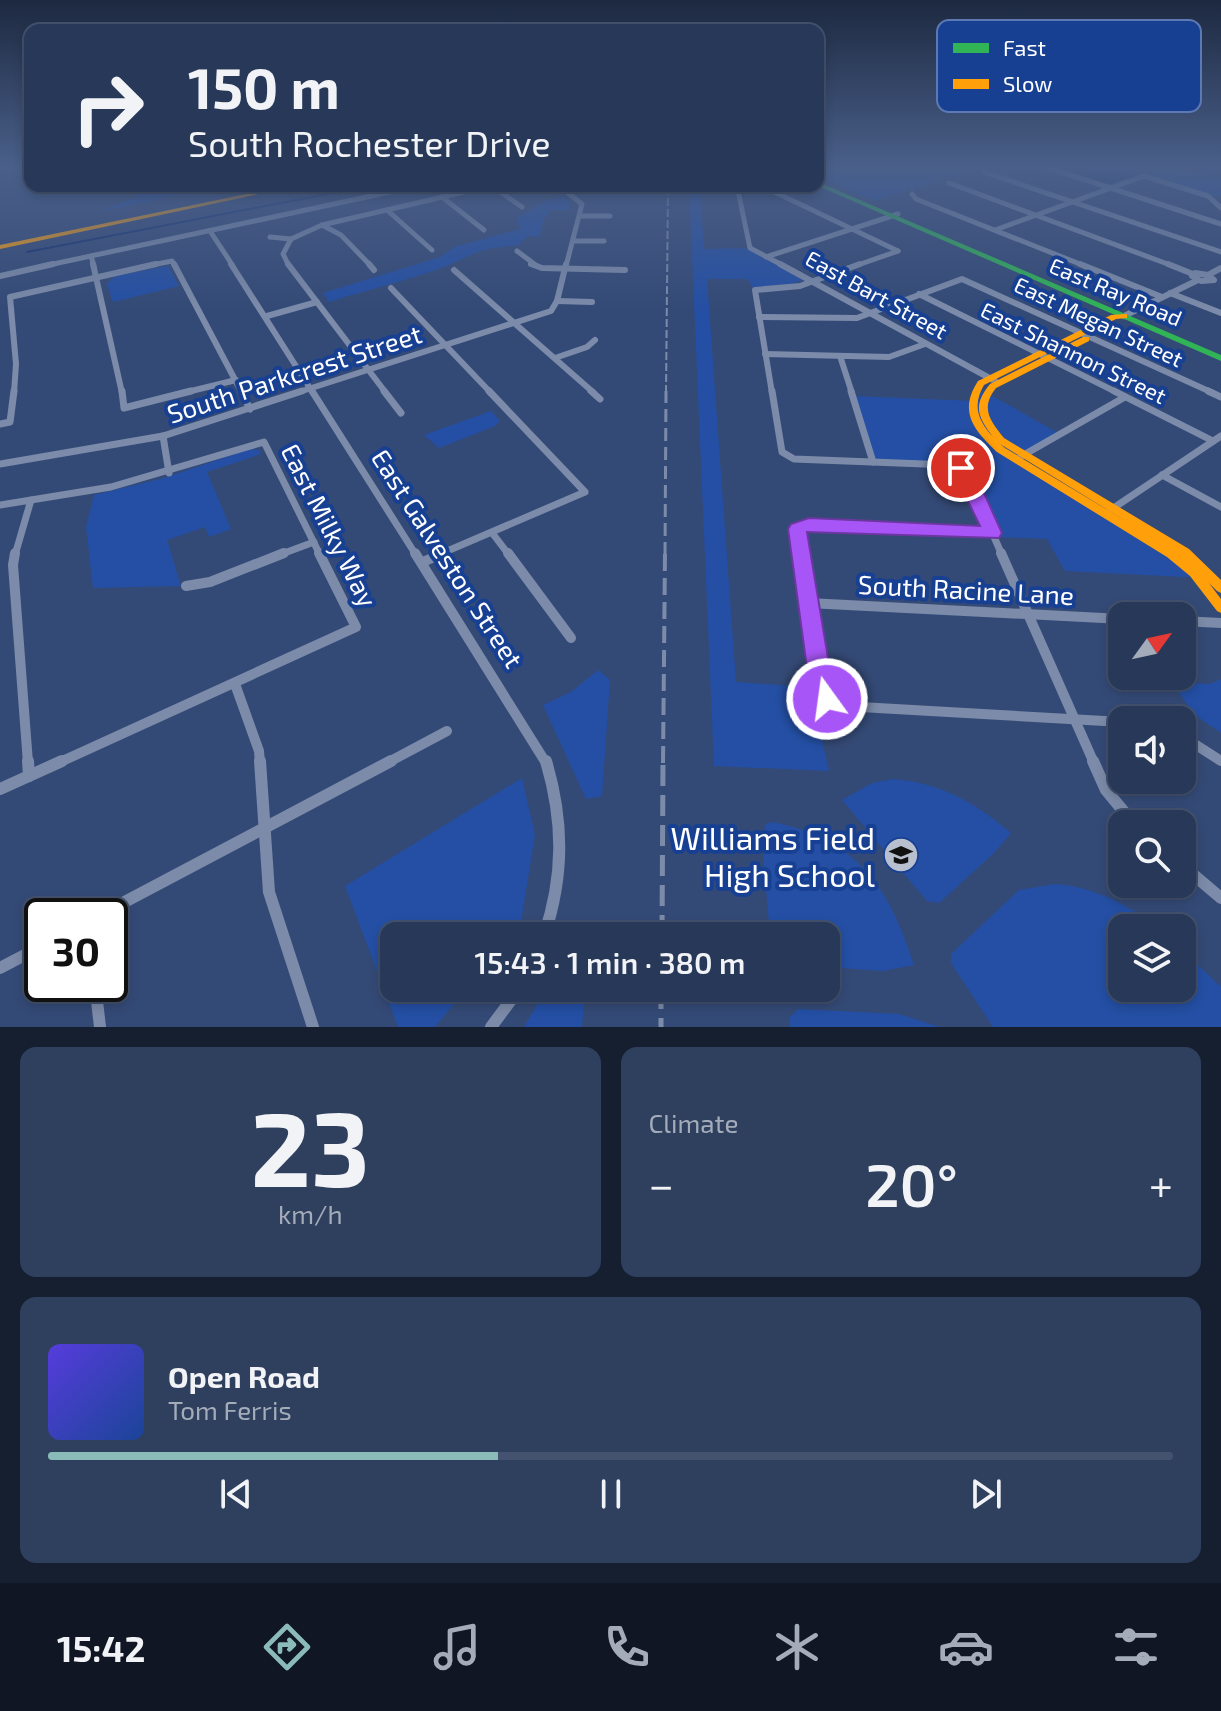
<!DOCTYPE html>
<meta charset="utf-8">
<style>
body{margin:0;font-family:"Exo 2",sans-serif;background:#2f3f5e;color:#f1f3f6;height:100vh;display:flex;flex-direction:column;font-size:30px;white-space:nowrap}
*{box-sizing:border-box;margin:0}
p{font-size:26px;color:#a4acba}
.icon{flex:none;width:44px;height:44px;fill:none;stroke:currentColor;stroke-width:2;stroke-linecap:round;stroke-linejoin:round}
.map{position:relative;height:1027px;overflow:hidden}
.panel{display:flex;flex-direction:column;gap:20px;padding:20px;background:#151f30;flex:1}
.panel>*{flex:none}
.top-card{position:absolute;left:24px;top:24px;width:800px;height:168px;border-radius:16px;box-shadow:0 4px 12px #0003,0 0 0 2px #43526e;background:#273858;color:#f1f3f6;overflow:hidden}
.needle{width:52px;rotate:57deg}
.tools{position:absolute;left:1108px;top:602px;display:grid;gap:16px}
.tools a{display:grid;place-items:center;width:88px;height:88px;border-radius:16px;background:#273858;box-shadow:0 4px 12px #0003,0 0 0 2px #43526e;font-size:40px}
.speed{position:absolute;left:24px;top:898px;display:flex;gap:16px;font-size:40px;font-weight:700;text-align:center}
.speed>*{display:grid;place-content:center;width:104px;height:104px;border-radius:50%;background:#273858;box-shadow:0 4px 12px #0003,0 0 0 2px #43526e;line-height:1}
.speed .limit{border:4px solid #111;border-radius:12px;background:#fff;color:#111}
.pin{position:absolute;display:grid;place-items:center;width:68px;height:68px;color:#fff;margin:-34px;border:4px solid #fff;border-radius:50%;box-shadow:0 2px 8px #0007}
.me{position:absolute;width:88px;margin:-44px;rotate:346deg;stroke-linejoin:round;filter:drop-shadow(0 0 6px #0008)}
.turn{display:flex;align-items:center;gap:28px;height:168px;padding:0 32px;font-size:36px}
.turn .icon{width:104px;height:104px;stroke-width:2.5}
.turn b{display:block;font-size:56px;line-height:68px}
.big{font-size:60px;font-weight:600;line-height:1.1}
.panel .tile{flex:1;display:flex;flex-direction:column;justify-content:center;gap:12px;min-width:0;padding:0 28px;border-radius:16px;background:#2f3f5e}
.panel .dial{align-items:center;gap:0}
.dial b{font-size:104px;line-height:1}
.song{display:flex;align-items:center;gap:24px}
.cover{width:96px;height:96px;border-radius:12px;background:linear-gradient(135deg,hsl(250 70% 55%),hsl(220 70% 35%))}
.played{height:8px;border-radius:4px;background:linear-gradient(90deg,#8bbbb9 40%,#43526e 40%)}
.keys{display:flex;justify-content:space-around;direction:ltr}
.heat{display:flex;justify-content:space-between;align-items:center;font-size:44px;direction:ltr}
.panel .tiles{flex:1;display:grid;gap:20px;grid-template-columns:1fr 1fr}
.tile:last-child{grid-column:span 2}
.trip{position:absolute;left:380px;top:922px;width:460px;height:80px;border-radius:16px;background:#273858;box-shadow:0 4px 12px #0003,0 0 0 2px #43526e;font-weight:600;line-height:80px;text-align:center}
.dock{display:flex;height:128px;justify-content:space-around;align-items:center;background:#101623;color:#a4acba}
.dock .icon{width:56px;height:56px}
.dock .on{color:#8bbbb9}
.dock b{font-size:36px;color:#f1f3f6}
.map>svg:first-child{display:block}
</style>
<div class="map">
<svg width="1221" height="1027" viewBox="0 0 1221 1027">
<rect width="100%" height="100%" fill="#344a76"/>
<g fill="#244fa4">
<path d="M 818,166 L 988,166 L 874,201 L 818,176 Z"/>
<path d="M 1043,166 L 1153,166 L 1221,176 L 1221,196 L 1208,196 L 1144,176 L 1110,188 Z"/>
<path d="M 147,186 L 224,186 L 98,212 L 133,198 Z"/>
<path d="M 689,186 L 700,186 L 704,249 L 746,248 L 803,280 L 789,285 L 752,287 L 748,279 L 707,279 L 736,682 L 810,687 L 829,771 L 714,766 Z"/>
<path d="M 563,196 L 570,201 L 569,210 L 551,210 L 544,219 L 539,237 L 528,236 L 517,246 C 475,246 467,260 433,271 C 398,283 363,291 329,302 L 323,293 L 440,257 L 454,247 L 520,229 L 517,218 L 545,201 Z"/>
<path d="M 168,266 L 179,286 L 113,302 L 107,284 L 115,276 Z"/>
<path d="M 982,390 L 1060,434 L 1020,458 L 1205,578 L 1065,571 L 1047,539 L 995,537 L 961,468 L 873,462 L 852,396 L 976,401 Z"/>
<path d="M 491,411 L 500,421 L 495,426 L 439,448 L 424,435 Z"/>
<path d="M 250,449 L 259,450 L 261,454 L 207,472 L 231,529 L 209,537 L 205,527 L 167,540 L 181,586 L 93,588 L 86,527 L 94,495 L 164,478 Z"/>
<path d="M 598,670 L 610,680 L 602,796 L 586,799 L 543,705 L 571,692 Z"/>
<path d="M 1221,679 L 1221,733 L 1195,715 L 1179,693 L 1183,683 L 1210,684 Z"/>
<path d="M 522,778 L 535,835 L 521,922 L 509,936 L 394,936 L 394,988 L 467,988 L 435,1027 L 398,1027 L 345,886 Z"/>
<path d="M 893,779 C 941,783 974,802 1011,833 L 993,854 L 939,903 L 927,901 L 842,800 L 872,783 Z"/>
<path d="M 773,822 C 857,840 889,886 914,965 L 883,971 L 826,967 L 826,936 L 770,936 L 763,854 L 765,824 Z"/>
<path d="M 1055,884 C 1094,887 1127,904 1158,928 L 1122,928 L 1122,988 L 1182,988 L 1182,950 L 1221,987 L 1221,1027 L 993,1027 L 951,963 L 951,954 L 1019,890 Z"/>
<path d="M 547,988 L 585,988 L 582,1027 L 524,1027 Z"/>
<path d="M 798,1009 L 899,1014 L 940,1027 L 789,1027 L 790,1017 Z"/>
</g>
<path fill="#133170" d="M 1052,166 L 1105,166 L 1135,176 L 1108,185 Z"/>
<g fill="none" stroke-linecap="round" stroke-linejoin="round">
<g stroke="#133170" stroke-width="2">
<path d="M 1174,166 L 1221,173"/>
<path d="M 27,252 L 369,186"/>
</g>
<g stroke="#7c8ba9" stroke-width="5">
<path d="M 1043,166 L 1221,224"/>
<path d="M 984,172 L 1221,252"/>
<path d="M 949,183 L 1173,266"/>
<path d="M 492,186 L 522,207"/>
<path d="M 559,186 L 582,204 L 566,266"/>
<path d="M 737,186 L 750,248 L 784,266"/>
<path d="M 762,186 L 898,251"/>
<path d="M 567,191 L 590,186"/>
<path d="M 912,194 L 916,199 L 1085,266"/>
<path d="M 442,197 L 484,230"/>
<path d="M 387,210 L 432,250"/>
<path d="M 581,216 L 610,216"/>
<path d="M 322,225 L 341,235 L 371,266"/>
<path d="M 995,230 L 1144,176 L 1208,196 L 1221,208"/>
<path d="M 210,231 L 233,266"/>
<path d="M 270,237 L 291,239"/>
<path d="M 291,239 L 322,225 L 490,186"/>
<path d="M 574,241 L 604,241"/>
<path d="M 517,251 L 537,266"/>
<path d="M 91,256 L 94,266"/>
<path d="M 766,257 L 898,214"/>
<path d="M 44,266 L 418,186"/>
<path d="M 147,266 L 172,261 L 175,266"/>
<path d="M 289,266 L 283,254 L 291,239"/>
<path d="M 855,266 L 898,251"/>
</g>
<g stroke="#7c8ba9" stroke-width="6">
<path d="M 93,264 L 122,393"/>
<path d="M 174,264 L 242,393"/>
<path d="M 231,264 L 313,393"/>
<path d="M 288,264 L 386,393"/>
<path d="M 369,264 L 374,270"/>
<path d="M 531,264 L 542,268 L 625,270"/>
<path d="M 780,264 L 995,381"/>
<path d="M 1080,264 L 1162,297"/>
<path d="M 1168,264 L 1193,274"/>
<path d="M 454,270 L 594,393"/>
<path d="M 1195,273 L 1208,275 L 1214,280 L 1201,281 L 1192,276 Z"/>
<path d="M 1208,275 L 1221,268"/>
<path d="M 0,276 L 53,264"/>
<path d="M 391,288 L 491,393"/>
<path d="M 1170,293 L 1221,313"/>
<path d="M 919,294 L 1118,393"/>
<path d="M 557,301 L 592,302"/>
<path d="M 267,316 L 317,302"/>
<path d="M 1124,316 L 1198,280"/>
<path d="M 759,317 L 857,318 L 962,279 L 1213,393"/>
<path d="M 765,354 L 889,357 L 925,344"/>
<path d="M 840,356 L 852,393"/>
<path d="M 555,358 L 587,347 L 595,340"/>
<path d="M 14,393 L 16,364 L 10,297 L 156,264"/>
<path d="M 183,393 L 236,380"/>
<path d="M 296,393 L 551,311 L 557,301 L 566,264"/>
<path d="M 772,393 L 755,290 L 800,286 L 860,264"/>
</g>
<g stroke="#7c8ba9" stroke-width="7">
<path d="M 122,391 L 124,408 L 191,391"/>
<path d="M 241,391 L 250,409"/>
<path d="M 312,391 L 416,555"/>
<path d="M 384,391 L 401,413"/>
<path d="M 591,391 L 600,399"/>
<path d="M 772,391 L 782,452 L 794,459 L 950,465 L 965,471 L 1002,555"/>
<path d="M 851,391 L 873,462"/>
<path d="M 1114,391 L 1213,441"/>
<path d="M 1208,391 L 1221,397"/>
<path d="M 0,424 L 10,422 L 14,391"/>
<path d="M 163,436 L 169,473"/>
<path d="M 1020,457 L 1125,397"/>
<path d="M 0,464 L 163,436 L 302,391"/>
<path d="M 1162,475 L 1221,507"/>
<path d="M 0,505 L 111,487 L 264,442 L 320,555"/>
<path d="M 1109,511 L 1221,436"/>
<path d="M 493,534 L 509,555"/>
<path d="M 15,555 L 31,500"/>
<path d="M 279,555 L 314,542"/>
<path d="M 438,555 L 585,492 L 489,391"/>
<path d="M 800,555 L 796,535 L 798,528 L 809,525 L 993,533"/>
</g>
<g stroke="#7c8ba9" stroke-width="10">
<path d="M 15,553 L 13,565 L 28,763"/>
<path d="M 415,553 L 546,763"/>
<path d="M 508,553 L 571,638"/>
<path d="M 799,553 L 825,697 L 843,706 L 1122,722"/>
<path d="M 1001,553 L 1094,763"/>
<path d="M 423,562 L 443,553"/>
<path d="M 186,586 L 210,582 L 284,553"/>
<path d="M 808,603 L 1122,619"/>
<path d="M 1182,621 L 1221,623"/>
<path d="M 235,684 L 259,751 L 260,763"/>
<path d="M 1182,736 L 1221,761"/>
<path d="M 58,763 L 356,627 L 319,553"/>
<path d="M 387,763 L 447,731"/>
</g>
<g stroke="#7c8ba9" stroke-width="12">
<path d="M 28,761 L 29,776"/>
<path d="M 260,761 L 269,892 L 313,1027"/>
<path d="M 1093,761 L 1106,790 L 1134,824"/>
<path d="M 0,789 L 62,761"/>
<path d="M 1182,865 L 1221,898"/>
<path d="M 98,916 L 391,761"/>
<path d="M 544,936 C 564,876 564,822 546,761"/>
<path d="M 0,968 L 42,946"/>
<path d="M 95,984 L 100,1027"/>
<path d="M 491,1027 L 520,988"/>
</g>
<path fill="#30b455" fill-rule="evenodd" d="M 818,182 L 1221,355 L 1221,361 L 818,186 Z"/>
<g fill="#ff9f0a" fill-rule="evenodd">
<path d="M 285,186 L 297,186 L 0,249 L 0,245 Z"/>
<path d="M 1124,314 L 1127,314 L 1127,318 L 1116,319 L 984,385 C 972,405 978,421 993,437 C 978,417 972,406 990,384 L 1083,337 L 1089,337 L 1089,341 L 996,388 C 980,408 990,421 1004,438 L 1189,549 L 1221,580 L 1221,593 L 1217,591 L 1209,583 L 1221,599 L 1221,613 L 1217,611 L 1190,576 L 1167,557 L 997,452 C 974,430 958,412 978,381 L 1111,315 ZM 1000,444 L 1129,523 L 1005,448 Z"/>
</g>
<path stroke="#7c8ba9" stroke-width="2" stroke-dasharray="8 3" stroke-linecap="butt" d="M 666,393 L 668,186"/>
<path stroke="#7c8ba9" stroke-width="3" stroke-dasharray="13 6" stroke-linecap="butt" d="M 665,555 L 666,391"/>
<path stroke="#7c8ba9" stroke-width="4" stroke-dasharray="17 7" stroke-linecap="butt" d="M 663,763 L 665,553"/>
<g stroke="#7c8ba9" stroke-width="5" stroke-dasharray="21 9" stroke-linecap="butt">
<path d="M 662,936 L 663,761"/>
<path d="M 661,988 L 661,1027"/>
</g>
</g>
<linearGradient id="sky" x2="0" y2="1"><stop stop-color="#1d2941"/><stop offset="0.54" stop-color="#4a608a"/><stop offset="1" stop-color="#4a608a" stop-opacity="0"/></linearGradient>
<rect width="1221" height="310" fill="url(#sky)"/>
<path fill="#a855f7" stroke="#6d37a1" stroke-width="2" d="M 961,463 L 975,473 L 1002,533 L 999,538 L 807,532 L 833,688 L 839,699 L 835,706 L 827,709 L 819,706 L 810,690 L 788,529 L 791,524 L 809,518 L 980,526 L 952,468 Z"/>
<defs>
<g id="school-disc" transform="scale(1.8)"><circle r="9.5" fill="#b8c0cf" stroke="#184092"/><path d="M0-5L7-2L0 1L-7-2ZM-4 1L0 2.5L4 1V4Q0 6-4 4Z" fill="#111"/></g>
</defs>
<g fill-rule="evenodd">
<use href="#school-disc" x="901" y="855"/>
</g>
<g text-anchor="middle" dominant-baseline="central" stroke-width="8" stroke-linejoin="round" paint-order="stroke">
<g font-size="22" fill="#fff" stroke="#184092">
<text transform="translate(1116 291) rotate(23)">East Ray Road</text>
<text transform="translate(877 294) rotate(29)">East Bart Street</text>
<text transform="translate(1099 321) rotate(25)">East Megan Street</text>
<text transform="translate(1074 352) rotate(26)">East Shannon Street</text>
</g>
<g font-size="26" fill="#fff" stroke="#184092">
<text transform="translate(294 373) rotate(-18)">South Parkcrest Street</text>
<text transform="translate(330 525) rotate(63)">East Milky Way</text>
<text transform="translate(448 558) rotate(57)">East Galveston Street</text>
<text transform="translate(966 589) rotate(3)">South Racine Lane</text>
</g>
<g font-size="32" fill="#fff" stroke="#184092" text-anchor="end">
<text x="875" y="837">Williams Field<tspan x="875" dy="37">High School</tspan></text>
</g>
</g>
<rect x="937" y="20" width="264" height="92" rx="12" fill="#184092" stroke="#5d79b3" stroke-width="2"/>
<rect x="953" y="43" width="36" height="10" fill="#30b455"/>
<rect x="953" y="79" width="36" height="10" fill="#ff9f0a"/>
<g font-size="22" fill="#fff">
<text x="1003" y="56">Fast</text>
<text x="1003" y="92">Slow</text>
</g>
</svg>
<div class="tools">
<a><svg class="needle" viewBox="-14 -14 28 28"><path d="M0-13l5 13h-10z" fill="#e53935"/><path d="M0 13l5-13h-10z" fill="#a4acba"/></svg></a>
<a><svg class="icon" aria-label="sound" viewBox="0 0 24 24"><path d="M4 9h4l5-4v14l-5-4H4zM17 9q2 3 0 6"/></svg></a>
<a><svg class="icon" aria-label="search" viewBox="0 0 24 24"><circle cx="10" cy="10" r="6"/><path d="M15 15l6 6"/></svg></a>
<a><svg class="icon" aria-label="layers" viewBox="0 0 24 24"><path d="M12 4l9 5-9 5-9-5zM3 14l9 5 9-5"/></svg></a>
</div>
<div class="speed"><div class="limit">30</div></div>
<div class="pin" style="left:961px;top:468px;background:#d93025"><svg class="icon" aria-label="arrive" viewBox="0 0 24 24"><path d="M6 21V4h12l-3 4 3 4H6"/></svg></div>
<svg class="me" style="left:827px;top:699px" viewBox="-20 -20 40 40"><circle r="17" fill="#a855f7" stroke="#fff" stroke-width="3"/><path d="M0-11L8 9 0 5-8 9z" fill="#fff"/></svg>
<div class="trip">15:43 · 1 min · 380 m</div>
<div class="top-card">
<div class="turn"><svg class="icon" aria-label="right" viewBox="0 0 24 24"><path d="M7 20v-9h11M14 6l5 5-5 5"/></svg><div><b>150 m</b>South Rochester Drive</div></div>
</div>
</div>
<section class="panel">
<div class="tiles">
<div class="tile dial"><b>23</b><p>km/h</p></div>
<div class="tile"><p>Climate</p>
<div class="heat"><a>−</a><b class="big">20°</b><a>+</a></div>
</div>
<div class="tile">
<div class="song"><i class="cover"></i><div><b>Open Road</b><p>Tom Ferris</p></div></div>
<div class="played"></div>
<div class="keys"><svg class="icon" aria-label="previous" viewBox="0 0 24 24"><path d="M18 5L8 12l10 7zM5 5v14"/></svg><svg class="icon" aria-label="pause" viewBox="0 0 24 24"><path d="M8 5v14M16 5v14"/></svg><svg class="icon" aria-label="next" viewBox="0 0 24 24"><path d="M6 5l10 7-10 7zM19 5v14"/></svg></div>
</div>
</div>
</section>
<nav class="dock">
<b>15:42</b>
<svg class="icon on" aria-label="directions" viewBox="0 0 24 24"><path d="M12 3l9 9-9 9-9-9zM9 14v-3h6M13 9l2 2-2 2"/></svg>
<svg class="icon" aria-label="music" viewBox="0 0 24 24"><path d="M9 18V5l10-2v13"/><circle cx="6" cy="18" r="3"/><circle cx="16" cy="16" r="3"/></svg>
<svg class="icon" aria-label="phone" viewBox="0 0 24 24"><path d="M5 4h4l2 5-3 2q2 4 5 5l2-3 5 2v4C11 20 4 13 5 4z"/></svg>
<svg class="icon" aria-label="climate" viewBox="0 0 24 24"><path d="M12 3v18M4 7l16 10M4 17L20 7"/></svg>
<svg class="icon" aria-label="car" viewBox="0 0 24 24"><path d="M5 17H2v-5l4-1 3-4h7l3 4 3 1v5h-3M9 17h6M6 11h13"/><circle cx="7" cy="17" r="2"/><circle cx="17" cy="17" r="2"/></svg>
<svg class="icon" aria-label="filters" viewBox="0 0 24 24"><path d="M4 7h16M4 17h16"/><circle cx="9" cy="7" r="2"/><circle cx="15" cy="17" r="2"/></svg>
</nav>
